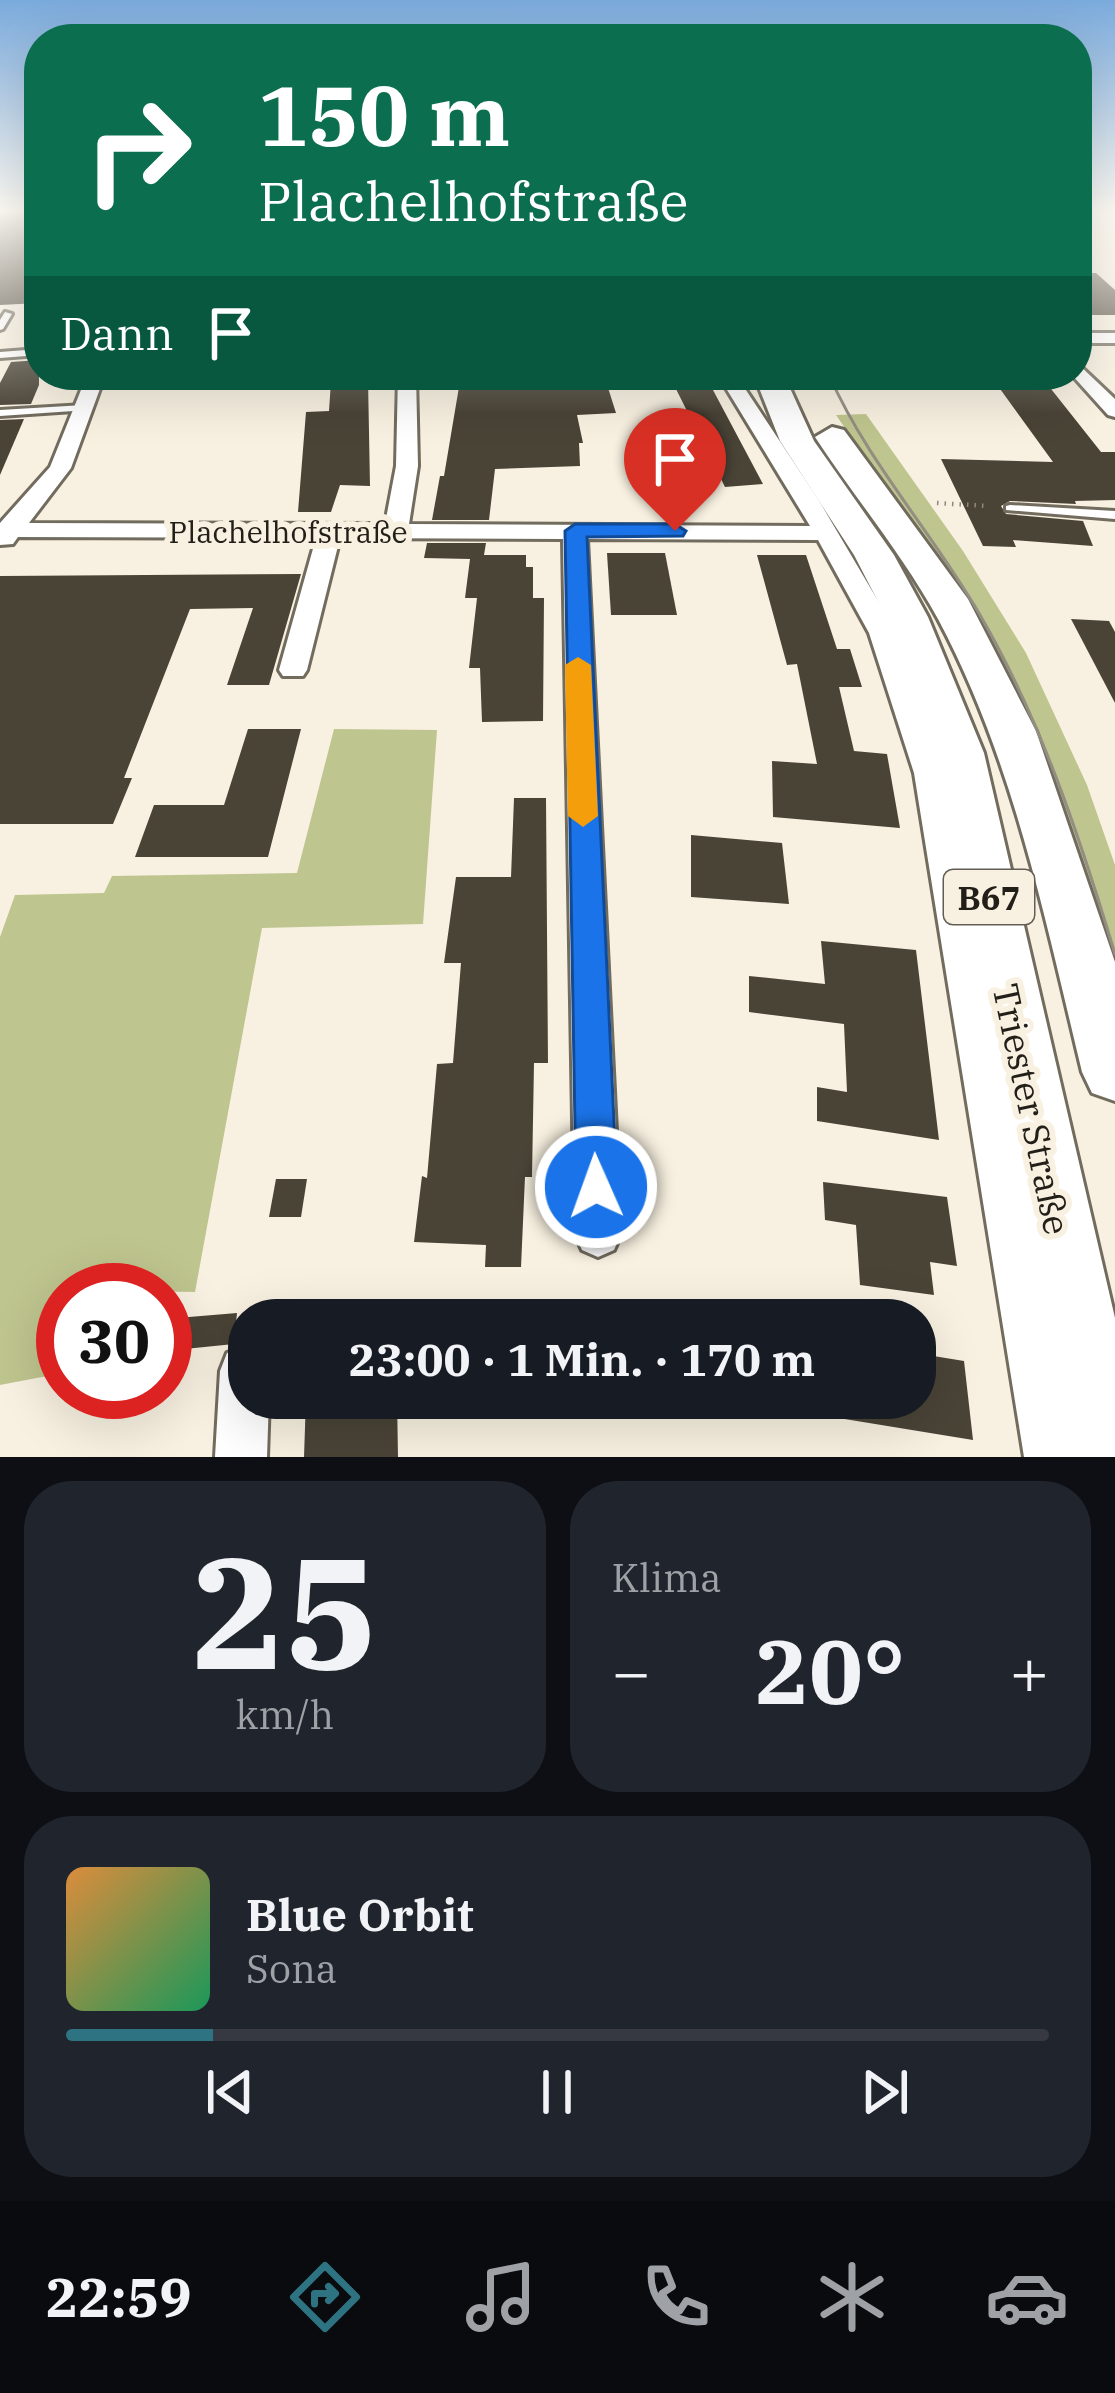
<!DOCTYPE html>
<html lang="de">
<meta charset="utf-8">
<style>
body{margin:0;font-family:"IBM Plex Serif",serif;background:#20242c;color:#f1f3f6;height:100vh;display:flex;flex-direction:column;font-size:45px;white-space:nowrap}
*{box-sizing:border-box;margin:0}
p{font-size:39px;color:#9ea1a6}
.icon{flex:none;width:66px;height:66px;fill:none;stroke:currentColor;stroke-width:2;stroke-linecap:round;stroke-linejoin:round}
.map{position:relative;height:1457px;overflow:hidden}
.drawer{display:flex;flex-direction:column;gap:24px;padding:24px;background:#0d0f14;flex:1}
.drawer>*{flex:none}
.banner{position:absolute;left:24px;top:24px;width:1068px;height:366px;border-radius:48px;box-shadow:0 12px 48px #0002;background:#0b6e4f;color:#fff;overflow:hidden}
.speed{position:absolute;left:36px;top:1263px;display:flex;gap:24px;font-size:60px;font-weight:700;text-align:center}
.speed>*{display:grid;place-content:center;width:156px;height:156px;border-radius:50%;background:#171b24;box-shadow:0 12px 48px #0002;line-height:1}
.speed .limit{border:18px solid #d22;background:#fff;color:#111}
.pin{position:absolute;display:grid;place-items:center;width:102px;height:102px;color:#fff;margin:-123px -51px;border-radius:50% 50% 50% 0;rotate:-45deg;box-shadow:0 0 12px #0007}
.pin .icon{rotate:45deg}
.me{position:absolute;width:132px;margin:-66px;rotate:358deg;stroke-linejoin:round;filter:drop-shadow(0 0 9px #0008)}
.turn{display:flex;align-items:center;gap:42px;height:252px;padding:0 36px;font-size:54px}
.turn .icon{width:156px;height:156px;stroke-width:2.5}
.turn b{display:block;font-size:84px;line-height:102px}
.then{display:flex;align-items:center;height:114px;padding:0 36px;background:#0003;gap:24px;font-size:45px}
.big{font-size:90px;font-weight:700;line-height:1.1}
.drawer .tile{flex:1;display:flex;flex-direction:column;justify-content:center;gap:18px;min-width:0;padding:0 42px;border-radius:48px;background:#20242c}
.drawer .dial{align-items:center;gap:0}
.dial b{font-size:156px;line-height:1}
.song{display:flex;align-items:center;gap:36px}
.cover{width:144px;height:144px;border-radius:18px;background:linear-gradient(135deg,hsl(30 70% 55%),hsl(150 70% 35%))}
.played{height:12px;border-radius:6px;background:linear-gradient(90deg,#2e7382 15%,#363941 15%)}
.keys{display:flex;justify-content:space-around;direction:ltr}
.heat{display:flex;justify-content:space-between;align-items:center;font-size:66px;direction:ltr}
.drawer .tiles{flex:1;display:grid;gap:24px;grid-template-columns:1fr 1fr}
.tile:last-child{grid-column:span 2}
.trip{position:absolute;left:228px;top:1299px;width:708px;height:120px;border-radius:48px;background:#171b24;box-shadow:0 12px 48px #0002;font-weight:700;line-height:120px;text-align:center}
.tabs{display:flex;height:192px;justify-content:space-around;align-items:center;background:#090b0e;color:#9ea1a6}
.tabs .icon{width:84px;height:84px}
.tabs .current{color:#2e7382}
.tabs b{font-size:54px;color:#f1f3f6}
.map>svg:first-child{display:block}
</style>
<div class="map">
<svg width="1115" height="1457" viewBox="0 0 1115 1457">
<rect width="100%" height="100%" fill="#f8f1e1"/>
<g fill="#bfc58e">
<path d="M 866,414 L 963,551 L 1026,653 L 1087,785 L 1115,865 L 1115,1011 L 925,544 L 836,415 Z"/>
<path d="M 334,729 L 437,730 L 423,924 L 262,928 L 195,1292 L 63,1290 L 63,1373 L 0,1385 L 0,937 L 15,895 L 104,893 L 112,876 L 297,873 Z"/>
</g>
<g fill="#4a4437">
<path d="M 0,210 L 39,210 L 39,303 L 0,305 Z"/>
<path d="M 1077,273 L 1096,273 L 1115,290 L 1115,315 L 1077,315 Z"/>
<path d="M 39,360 L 39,385 L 31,404 L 0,405 L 0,383 L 11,362 Z"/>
<path d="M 461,375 L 604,375 L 616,413 L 577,415 L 583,443 L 579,443 L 580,466 L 495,469 L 489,520 L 432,520 L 440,476 L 444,476 Z"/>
<path d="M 669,375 L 705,375 L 763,484 L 725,487 Z"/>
<path d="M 990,375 L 1040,375 L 1101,452 L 1115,452 L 1115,500 L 1075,501 L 1076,504 L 1010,501 L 1001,506 L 1006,514 L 1083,521 L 1093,546 L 1013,540 L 1016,547 L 983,546 L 941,459 L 1053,462 Z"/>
<path d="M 368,379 L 370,486 L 340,485 L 331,512 L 298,512 L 306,412 L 329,411 L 331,381 Z"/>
<path d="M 24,419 L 0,475 L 0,420 Z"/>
<path d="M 427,543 L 486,543 L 484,555 L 526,555 L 526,567 L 533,567 L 533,598 L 544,598 L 543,721 L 482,722 L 480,668 L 469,668 L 477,598 L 465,598 L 470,559 L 424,558 Z"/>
<path d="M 607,553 L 665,553 L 677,615 L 611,615 Z"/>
<path d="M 757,555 L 806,555 L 837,649 L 850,649 L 862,687 L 839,687 L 854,751 L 887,754 L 900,828 L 773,817 L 772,761 L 817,764 L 797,664 L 787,665 Z"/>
<path d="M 301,574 L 269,685 L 227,685 L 253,608 L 190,609 L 124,778 L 132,778 L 113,824 L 0,824 L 0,576 Z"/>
<path d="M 1071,619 L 1109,621 L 1115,632 L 1115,703 Z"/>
<path d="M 248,729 L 301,729 L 268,857 L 135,857 L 154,805 L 224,805 Z"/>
<path d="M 514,798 L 546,798 L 548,1063 L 534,1063 L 532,1177 L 525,1177 L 521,1267 L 485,1267 L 486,1245 L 414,1242 L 422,1176 L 427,1178 L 437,1064 L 453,1063 L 461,963 L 444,963 L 456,877 L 511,877 Z"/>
<path d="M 691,835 L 782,843 L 789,904 L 691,897 Z"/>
<path d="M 821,941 L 916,950 L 939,1140 L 817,1121 L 817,1087 L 847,1092 L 844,1024 L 749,1012 L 749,976 L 825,984 Z"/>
<path d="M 276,1179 L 307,1179 L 301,1217 L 269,1217 Z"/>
<path d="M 823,1182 L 947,1197 L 957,1266 L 930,1262 L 934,1295 L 860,1285 L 856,1225 L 825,1220 Z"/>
<path d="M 237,1313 L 234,1344 L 165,1351 L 165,1319 Z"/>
<path d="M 915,1353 L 964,1361 L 973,1440 L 814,1414 L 815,1398 L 915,1398 Z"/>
<path d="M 306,1398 L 397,1398 L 398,1457 L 304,1457 Z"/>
</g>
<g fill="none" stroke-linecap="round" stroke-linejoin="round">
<g stroke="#726c5e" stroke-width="6">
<g id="service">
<path d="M 5,312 L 12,314 L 3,329 L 0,330 L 0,320 Z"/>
<path d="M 39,349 L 39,355 L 0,358 L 0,352 Z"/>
<path d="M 84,405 L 88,406 L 88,410 L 0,416 L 0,410 Z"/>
<path d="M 1010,505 L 1115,511 L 1115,519 L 1006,510 L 1006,506 Z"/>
</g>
</g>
<g stroke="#726c5e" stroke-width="6">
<g id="minor">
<rect x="1077" y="333" width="38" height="10"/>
<path d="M 1077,363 L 1115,399 L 1115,417 L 1108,415 L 1072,375 L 1077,375 Z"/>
<path d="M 87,375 L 105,375 L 71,468 L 29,523 L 385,524 L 396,466 L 398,375 L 416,375 L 418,466 L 409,524 L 810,526 L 718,375 L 736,375 L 818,499 L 897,633 L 946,773 L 1076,1457 L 1024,1457 L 914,773 L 869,633 L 818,540 L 587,539 L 621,1234 L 614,1250 L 598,1257 L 582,1250 L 575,1234 L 563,539 L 340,538 L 307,670 L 303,676 L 283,676 L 279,670 L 316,538 L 18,537 L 13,544 L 0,545 L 0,523 L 50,467 Z"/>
<path d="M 245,1346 L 249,1348 L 249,1398 L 269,1398 L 267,1457 L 215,1457 L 220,1371 L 227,1353 Z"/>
</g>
</g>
<g stroke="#726c5e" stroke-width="6">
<g id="primary">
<path d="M 754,375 L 784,375 L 814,441 L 894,555 L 928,617 L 984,753 L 1115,1318 L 1115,1457 L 1068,1457 L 1032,1292 L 934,753 L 886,617 L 854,555 L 780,441 Z"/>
<path d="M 832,427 L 844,430 L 968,599 L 1036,731 L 1115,962 L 1115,1101 L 1092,1093 L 1082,1072 C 1045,919 1013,759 938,619 C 903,555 855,498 815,437 Z"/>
</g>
</g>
<path stroke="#8e897e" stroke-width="4.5" stroke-dasharray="1.5 6" stroke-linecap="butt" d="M 937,503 L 988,506"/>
<use href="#service" fill="#fff" fill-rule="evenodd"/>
<use href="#minor" fill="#fff" fill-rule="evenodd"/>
<use href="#primary" fill="#fff" fill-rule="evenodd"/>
<path stroke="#938e82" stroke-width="3" d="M 829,375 C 868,463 932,532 980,615 C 1041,720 1080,838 1115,954"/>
</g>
<linearGradient id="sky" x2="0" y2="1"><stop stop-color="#7aaadc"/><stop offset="0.51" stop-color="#fcf9f2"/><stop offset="1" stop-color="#fcf9f2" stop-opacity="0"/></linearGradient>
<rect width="1115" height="414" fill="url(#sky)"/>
<path fill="#1a73e8" stroke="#114b97" stroke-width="3" d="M 675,524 L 686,531 L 683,536 L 587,537 L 617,1187 L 611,1201 L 596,1207 L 582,1201 L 576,1187 L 565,531 L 575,524 Z"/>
<path fill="#f59e0b" d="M 578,657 L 591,665 L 598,816 L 583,827 L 568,816 L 565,665 Z"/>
<g text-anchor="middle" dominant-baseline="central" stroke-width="12" stroke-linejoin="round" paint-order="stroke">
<g font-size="30" fill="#221f19" stroke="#f8f1e1">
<text x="288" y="531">Plachelhofstraße</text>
</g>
<rect fill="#f8f1e1" stroke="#625e55" stroke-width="3" x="944" y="870" width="90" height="54" rx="9"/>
<g font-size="33" font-weight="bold" fill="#221f19">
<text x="989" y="897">B67</text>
</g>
<g font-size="36" fill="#221f19" stroke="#f8f1e1">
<text transform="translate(1032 1109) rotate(78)">Triester Straße</text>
</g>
</g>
</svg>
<div class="speed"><div class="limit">30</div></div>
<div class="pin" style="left:675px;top:531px;background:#d93025"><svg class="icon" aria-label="arrive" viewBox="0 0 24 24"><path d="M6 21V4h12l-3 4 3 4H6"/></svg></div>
<svg class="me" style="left:596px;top:1187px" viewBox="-20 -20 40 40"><circle r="17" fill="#1a73e8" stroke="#fff" stroke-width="3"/><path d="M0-11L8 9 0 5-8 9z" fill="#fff"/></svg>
<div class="trip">23:00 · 1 Min. · 170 m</div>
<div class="banner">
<div class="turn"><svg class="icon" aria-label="right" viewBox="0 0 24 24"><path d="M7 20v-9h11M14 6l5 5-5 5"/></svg><div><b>150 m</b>Plachelhofstraße</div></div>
<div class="then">Dann<svg class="icon" aria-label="arrive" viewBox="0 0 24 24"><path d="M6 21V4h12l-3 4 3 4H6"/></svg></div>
</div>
</div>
<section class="drawer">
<div class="tiles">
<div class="tile dial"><b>25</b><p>km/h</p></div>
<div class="tile"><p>Klima</p>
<div class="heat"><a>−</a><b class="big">20°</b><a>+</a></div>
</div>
<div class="tile">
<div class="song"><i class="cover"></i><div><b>Blue Orbit</b><p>Sona</p></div></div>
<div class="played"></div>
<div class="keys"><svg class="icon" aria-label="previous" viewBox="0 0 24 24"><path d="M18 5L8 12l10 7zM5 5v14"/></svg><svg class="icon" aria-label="pause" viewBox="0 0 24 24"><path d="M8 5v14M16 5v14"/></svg><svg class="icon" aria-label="next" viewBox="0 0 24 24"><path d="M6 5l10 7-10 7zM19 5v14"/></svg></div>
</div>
</div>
</section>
<nav class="tabs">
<b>22:59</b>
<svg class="icon current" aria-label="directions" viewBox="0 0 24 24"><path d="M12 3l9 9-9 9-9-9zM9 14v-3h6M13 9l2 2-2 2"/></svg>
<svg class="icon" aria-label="music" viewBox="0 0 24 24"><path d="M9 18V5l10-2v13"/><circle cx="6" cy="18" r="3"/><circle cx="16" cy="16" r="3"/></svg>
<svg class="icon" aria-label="phone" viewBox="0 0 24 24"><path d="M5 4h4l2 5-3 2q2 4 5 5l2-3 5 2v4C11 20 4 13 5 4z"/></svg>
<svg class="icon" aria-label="climate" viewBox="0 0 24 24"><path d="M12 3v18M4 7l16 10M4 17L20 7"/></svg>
<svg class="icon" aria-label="car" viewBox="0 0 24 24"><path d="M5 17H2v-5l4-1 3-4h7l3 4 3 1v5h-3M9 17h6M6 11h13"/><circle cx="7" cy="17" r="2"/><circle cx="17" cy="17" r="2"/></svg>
</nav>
